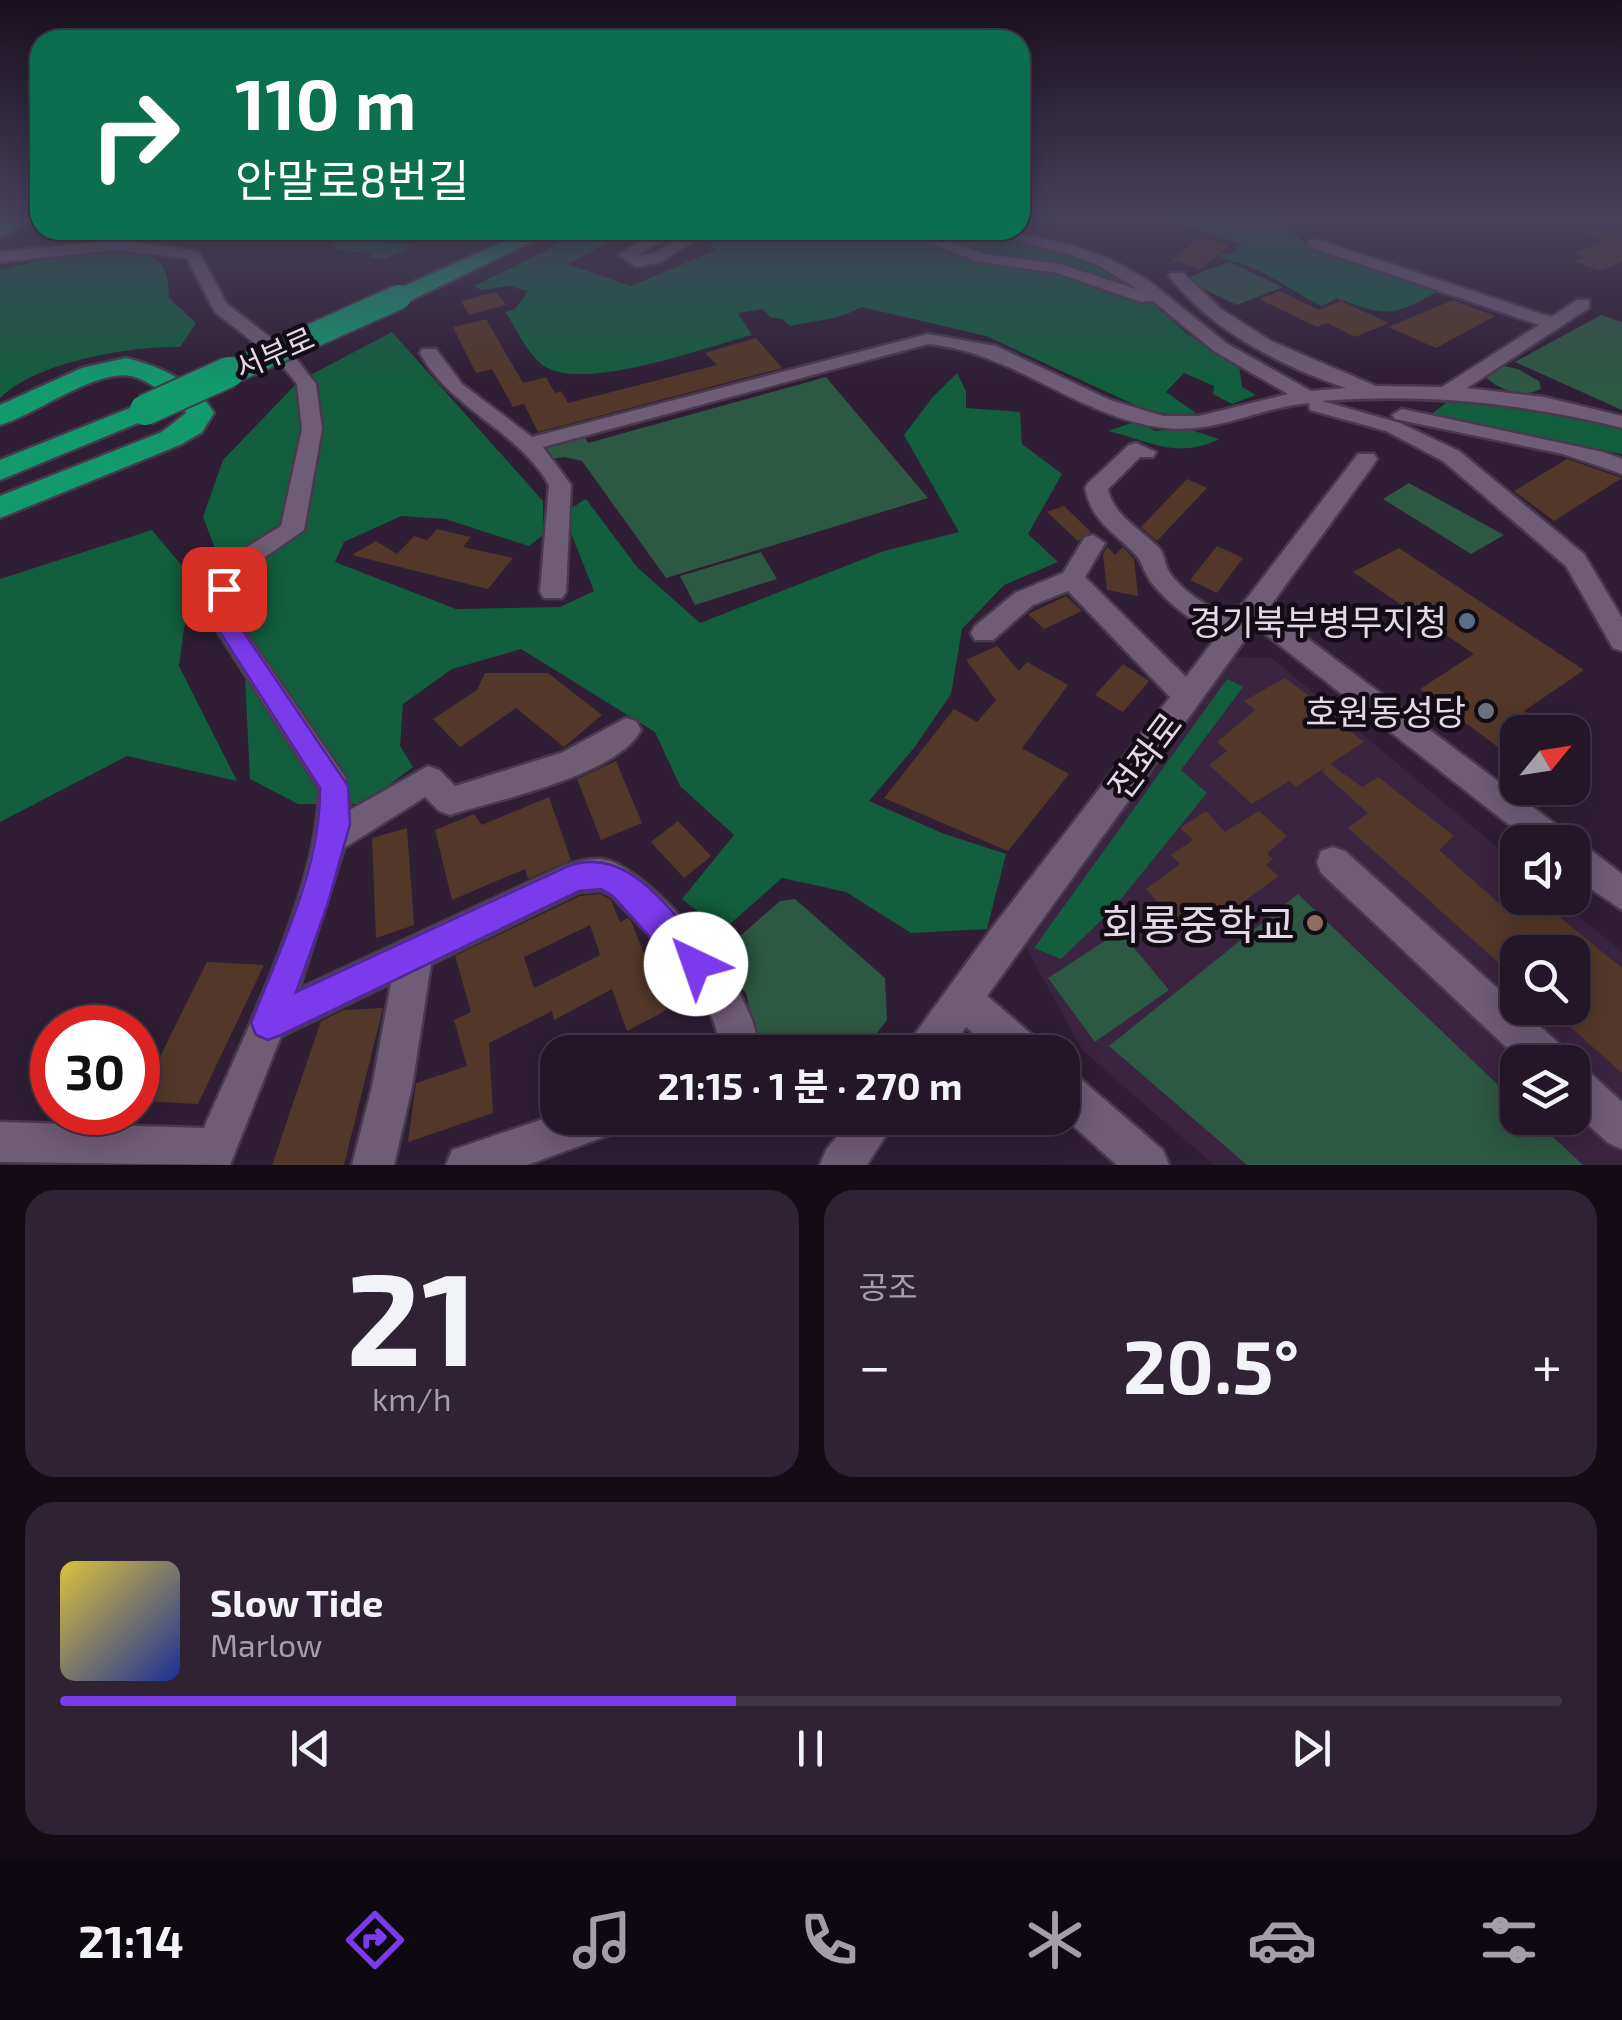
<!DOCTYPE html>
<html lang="ko">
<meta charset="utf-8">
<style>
body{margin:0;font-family:"Exo 2","Noto Sans KR",sans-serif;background:#2f2333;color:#f1f3f6;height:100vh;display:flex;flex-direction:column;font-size:38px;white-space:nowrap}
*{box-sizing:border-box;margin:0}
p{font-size:32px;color:#a39fa7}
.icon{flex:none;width:55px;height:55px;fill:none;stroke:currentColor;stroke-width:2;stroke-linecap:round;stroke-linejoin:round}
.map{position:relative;height:1165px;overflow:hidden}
.drawer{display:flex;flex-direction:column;gap:25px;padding:25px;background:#130c15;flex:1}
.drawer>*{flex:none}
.banner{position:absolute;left:30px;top:30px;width:1000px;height:210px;border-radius:30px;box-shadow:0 5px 25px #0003,0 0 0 2px #403544;background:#0b6e4f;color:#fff;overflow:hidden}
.needle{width:65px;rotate:60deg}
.tools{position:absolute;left:1500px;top:715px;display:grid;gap:20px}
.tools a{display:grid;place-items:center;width:90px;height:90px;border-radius:20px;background:#231627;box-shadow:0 5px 25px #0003,0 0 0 2px #403544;font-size:50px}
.speed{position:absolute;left:30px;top:1005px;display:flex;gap:20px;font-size:50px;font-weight:700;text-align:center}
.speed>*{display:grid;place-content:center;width:130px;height:130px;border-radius:50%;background:#231627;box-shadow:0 5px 25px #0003,0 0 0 2px #403544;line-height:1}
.speed .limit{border:15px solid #d22;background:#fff;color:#111}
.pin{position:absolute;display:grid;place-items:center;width:85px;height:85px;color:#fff;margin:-42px;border-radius:20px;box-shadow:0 5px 15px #0006}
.me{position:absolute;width:110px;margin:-55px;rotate:318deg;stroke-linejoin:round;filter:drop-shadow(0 0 8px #0008)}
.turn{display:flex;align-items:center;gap:35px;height:210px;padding:0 40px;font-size:45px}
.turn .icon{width:130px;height:130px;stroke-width:2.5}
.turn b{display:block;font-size:70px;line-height:85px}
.big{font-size:75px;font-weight:700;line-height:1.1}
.drawer .tile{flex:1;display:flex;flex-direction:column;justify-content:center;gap:15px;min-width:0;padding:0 35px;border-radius:30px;background:#2f2333}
.drawer .dial{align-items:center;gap:0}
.dial b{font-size:130px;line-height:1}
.song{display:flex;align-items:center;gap:30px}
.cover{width:120px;height:120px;border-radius:15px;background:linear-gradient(135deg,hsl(50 70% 55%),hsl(230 70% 35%))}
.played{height:10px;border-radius:5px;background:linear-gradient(90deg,#7c3aed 45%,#403544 45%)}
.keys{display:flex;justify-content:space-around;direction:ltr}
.heat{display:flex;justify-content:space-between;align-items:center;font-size:55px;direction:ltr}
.drawer .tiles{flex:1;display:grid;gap:25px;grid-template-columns:1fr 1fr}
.tile:last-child{grid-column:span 2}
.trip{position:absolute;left:540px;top:1035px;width:540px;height:100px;border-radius:30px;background:#231627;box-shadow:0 5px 25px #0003,0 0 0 2px #403544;font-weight:700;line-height:100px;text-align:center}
.dock{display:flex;height:160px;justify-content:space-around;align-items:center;background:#0e0910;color:#a39fa7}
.dock .icon{width:70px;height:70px}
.dock .on{color:#7c3aed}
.dock b{font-size:45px;color:#f1f3f6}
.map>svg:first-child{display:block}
</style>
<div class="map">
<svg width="1622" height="1165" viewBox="0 0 1622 1165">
<rect width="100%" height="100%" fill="#2f1e34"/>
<path fill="#3a2440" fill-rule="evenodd" d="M 1232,657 L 1272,658 L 1517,864 L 1518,898 L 1557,898 L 1622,952 L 1622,1165 L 1214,1165 L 1083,1051 L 1026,948 ZM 1518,952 L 1572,952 L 1572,1008 L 1518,1008 ZM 1518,1062 L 1572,1062 L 1572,1118 L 1518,1118 Z"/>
<g fill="#2d5843">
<path d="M 1229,262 L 1283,287 L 1237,305 L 1183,279 Z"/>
<path d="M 1601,315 L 1622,322 L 1622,410 L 1515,362 Z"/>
<path d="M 1499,365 L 1518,369 L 1539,381 L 1541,389 C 1522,399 1498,390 1483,375 Z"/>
<path d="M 826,377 L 928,498 L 666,578 L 582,461 L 564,457 L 545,460 L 539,450 L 585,437 L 588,443 Z"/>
<path d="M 1409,483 L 1504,535 L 1471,554 L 1383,499 Z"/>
<path d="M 761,552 L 777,579 L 695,605 L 680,576 Z"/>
<path d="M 1298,894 L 1517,1103 L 1518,1118 L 1533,1118 L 1583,1165 L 1247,1165 L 1109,1046 Z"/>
<path d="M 795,899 L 885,978 L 887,1020 L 862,1052 L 754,1052 L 758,1043 L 746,993 L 713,960 L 780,901 Z"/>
<path d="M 1120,931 L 1169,990 L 1095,1042 L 1048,978 Z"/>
</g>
<g fill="#125e3e">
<path d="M 1166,220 L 1280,220 L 1307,245 L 1438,291 C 1393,317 1385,317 1337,298 L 1322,306 C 1296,294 1275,277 1248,266 C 1237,261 1228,263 1218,254 L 1233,254 L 1242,244 Z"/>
<path d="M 285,230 L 382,230 L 384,242 L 415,246 L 385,258 L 370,258 L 372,250 L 351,253 L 332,247 L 335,237 L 302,238 L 284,233 Z"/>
<path d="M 587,230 L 633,230 L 567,264 L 631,286 L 716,250 L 711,246 L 721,230 L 762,230 L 761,237 L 775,237 L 786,230 L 894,230 L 998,266 L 1073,276 L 1100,289 L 1153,303 L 1186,333 L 1239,366 L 1242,387 L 1256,395 L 1232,404 L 1213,394 L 1214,386 L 1184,373 L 1166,392 L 1196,413 L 1175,415 L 1146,410 L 986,336 L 862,307 C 838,320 817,320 790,326 L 782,319 L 770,317 L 763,309 L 738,313 L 752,335 C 708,346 576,396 540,363 C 526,351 516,328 505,312 L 515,309 L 528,291 L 510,286 L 481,290 L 474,286 Z"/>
<path d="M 912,230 C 987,230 1083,246 1144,293 L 979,254 Z"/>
<path d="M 92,248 C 136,248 169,245 169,298 L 196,323 L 180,347 C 128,346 37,362 0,398 L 0,270 Z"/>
<path d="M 392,332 L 543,501 L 543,535 L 529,546 L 445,519 L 401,516 L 344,542 L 335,562 L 456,609 L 560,607 L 594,591 L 563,513 L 586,499 L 637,567 L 700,623 L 884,551 L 959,532 L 904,435 L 932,398 L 957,373 L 966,391 L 966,408 L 1020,412 L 1022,444 L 1062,474 L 1028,534 L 1058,562 L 1004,585 L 962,629 L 951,694 L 914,748 L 869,801 L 942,833 L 1006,854 L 987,929 L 911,933 L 846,892 L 782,878 L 722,931 L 682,899 L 734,835 L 680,786 L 655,732 L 521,649 L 452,669 L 403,704 L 400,746 L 413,767 L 364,804 L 298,804 L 250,779 L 242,619 L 203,517 L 223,460 L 299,381 Z"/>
<path d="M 1446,403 L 1508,404 L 1622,427 L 1622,454 L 1445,422 L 1430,415 Z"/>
<path d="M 1137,421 L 1155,431 L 1185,428 L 1219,439 C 1178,460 1150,441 1108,431 Z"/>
<path d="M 152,530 L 197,584 L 184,628 L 179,666 L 237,781 L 127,756 L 0,822 L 0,579 Z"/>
<path d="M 1227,679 L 1243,687 L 1181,770 L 1207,793 L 1112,910 L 1061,959 L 1034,948 Z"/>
</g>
<g fill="#533829" fill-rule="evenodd">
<path d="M 1582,229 L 1617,232 L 1622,236 L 1622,262 L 1599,271 L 1574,261 L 1583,258 L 1573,253 L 1603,242 Z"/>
<path d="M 1200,236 L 1230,245 L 1200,269 L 1172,260 Z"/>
<path d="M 1280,291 L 1319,310 L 1341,301 L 1389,323 L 1355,337 L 1327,323 L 1317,327 L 1259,299 Z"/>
<path d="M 496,292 L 506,305 L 469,315 L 461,301 Z"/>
<path d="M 1453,300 L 1495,316 L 1436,348 L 1388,327 Z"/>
<path d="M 486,319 L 523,383 L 546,377 L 555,393 L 561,391 L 568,403 L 717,365 L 705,353 L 756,338 L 782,368 L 538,432 L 524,404 L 513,407 L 492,369 L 476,373 L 453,327 Z"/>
<path d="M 1567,459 L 1622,478 L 1554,521 L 1514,491 Z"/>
<path d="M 1187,479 L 1207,488 L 1157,541 L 1141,527 Z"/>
<path d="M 1064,506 L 1091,532 L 1078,541 L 1047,512 Z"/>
<path d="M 437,529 L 471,537 L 463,547 L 513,558 L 488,589 L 352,555 L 376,541 L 397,554 L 414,536 L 427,540 Z"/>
<path d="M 1217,546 L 1243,558 L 1217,593 L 1190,580 Z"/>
<path d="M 1107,547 L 1115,555 L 1123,547 L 1134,559 L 1138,596 L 1107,590 L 1103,554 Z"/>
<path d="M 1399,548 L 1584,670 L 1524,711 L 1565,732 L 1518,732 L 1518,762 L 1420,689 L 1474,654 L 1353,572 Z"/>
<path d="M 1066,596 L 1082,611 L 1044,629 L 1028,614 Z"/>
<path d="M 997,646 L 1019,671 L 1027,662 L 1068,685 L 1022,748 L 1069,774 L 1008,851 L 884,798 L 954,709 L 977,722 L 996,700 L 966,660 Z"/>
<path d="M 1123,664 L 1149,681 L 1123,712 L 1095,695 Z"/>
<path d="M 485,673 L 548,673 L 602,715 L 564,747 L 516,708 L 460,747 L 433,719 L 477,690 Z"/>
<path d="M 1285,678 L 1351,727 L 1347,729 L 1364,742 L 1330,764 L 1362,787 L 1378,777 L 1454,836 L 1439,850 L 1502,906 L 1511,898 L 1523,910 L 1536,898 L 1622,968 L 1622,1073 L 1549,1008 L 1572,1008 L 1572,952 L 1518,952 L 1518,980 L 1348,828 L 1368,813 L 1322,772 L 1326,767 L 1296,787 L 1289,781 L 1252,804 L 1209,765 L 1227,751 L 1217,742 L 1255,710 L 1244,701 Z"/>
<path d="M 616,761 L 642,823 L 601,840 L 577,779 Z"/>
<path d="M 549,797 L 571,860 L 528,879 L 525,869 L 452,900 L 435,830 L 474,814 L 482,825 Z"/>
<path d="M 1206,811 L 1225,832 L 1259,811 L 1287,836 L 1267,854 L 1273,859 L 1266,865 L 1279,876 L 1190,940 L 1146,889 L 1180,864 L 1171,855 L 1193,840 L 1180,828 Z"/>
<path d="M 678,821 L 711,856 L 684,878 L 651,842 Z"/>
<path d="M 407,828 L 414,925 L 376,938 L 372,838 Z"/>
<path d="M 600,894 L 611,900 L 620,922 L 628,918 L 631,921 L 667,1010 L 627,1031 L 612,989 L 554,1020 L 552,1011 L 489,1043 L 493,1113 L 408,1142 L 416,1083 L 467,1066 L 454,1020 L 471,1012 L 455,956 L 580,896 ZM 590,925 L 600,955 L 534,988 L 524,957 Z"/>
<path d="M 207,962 L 264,965 L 198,1104 L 138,1101 Z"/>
<path d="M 383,1008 L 344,1165 L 272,1165 L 321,1021 L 344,1010 Z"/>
</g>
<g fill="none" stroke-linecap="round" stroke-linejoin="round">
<g stroke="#48394c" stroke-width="5">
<g id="minor">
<path d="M 663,230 L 682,230 L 637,255 C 663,258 677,230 710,230 L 661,262 L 636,267 L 618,254 Z"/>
<path d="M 897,230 L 918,230 L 985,254 L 1060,264 L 1139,290 L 1098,265 L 1066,253 L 975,230 L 1003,230 L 1075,246 L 1110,259 L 1149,281 L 1226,343 L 1311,391 L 1346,388 C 1281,366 1212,331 1169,276 L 1171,273 L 1183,273 L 1221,309 L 1271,341 L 1376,386 L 1442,387 L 1539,325 L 1308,246 L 1308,240 L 1318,240 L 1551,317 L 1577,300 L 1589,300 L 1589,308 L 1467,388 L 1544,397 L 1622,416 L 1622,428 C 1522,403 1425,393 1322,401 L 1400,423 L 1459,451 L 1584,554 L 1622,618 L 1622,651 L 1613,648 L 1566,566 L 1443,461 L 1386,431 L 1310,410 L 1309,403 C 1261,407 1216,434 1166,428 C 1080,419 1015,352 928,344 L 543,447 L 571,485 L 566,592 L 562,598 L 544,598 L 540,592 L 549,485 C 517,429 451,410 420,353 L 422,349 L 436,349 L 462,384 L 532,437 L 928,334 L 996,346 L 1110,400 L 1163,416 L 1199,416 L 1288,394 L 1214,351 L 1153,301 L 1141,302 L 1057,273 L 976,261 Z"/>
<path d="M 116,240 L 198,251 L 227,304 L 293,355 L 316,384 L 322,429 L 304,530 L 242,573 L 229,608 L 345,777 L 350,810 L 428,766 L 439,770 L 455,786 L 561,753 L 626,718 L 636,721 L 641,730 C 618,775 497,800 450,815 L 439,811 L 425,797 L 344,848 L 299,989 L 564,866 C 578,861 596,856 610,861 C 655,876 768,1002 756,1052 L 716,1052 C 732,1009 640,927 612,896 L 601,890 L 579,892 L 431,964 L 412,1087 L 394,1165 L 352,1165 L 372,1087 L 391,983 L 281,1036 L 230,1165 L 0,1162 L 0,1122 L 204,1128 C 243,1037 320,884 319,789 L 203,609 L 223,562 L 281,526 L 302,429 L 297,384 L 280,363 L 215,312 L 187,258 L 116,250 L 0,262 L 0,252 Z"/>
<path d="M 1402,409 L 1603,452 L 1622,459 L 1622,474 L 1563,454 L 1395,419 L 1392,415 Z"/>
<path d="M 1136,443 L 1156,452 L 1153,457 L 1140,457 L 1108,489 C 1114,517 1140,528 1159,548 C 1165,555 1164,562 1168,570 C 1181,592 1209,606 1231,619 L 1358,454 L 1374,454 L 1377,459 L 1374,464 L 1268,609 L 1566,832 L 1571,841 L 1584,845 L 1622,874 L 1622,910 L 1572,876 L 1572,842 L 1531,842 L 1255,626 L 987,996 L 1036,1038 L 1041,1052 L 994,1052 L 966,1027 L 948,1052 L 907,1052 L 912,1038 L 992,928 L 1170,697 L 1068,591 L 1033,605 L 993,640 L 975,640 L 971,633 L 975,626 L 1015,593 L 1063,573 L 1085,537 L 1093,535 L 1105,543 L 1085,577 L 1186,677 L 1217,636 C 1192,620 1170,606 1151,582 C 1144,573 1143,563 1136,555 C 1113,531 1092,522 1085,488 L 1088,483 L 1129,445 Z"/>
<path d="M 1333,847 L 1345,851 L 1564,1048 L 1569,1062 L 1522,1062 L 1321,873 L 1317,862 L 1321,851 Z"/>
<path d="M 1572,1064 L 1586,1069 L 1622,1102 L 1622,1149 L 1608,1143 L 1572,1110 Z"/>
<path d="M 1062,1070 L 1076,1075 L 1163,1150 L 1169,1165 L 1117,1165 L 1062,1116 Z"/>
<path d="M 558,1114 L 558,1118 L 624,1118 L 618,1132 L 527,1165 L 446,1165 L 452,1150 Z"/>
<path d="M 852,1118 L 897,1118 L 867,1165 L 820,1165 L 826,1150 Z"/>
</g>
</g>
<g stroke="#48394c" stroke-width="5">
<g id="highway">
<path d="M 5,220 L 32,220 L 0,237 L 0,223 Z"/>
<path d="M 530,230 L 557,230 L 407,302 L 399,304 L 387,297 L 391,292 Z"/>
<path d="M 126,358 C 159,366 196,382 214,413 L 202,432 L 182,444 L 0,518 L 0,496 L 162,432 L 186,413 L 184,409 C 170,399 154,384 138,378 C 102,363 37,415 0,425 L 0,405 L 82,368 Z"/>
<path d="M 145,402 L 155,404 L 159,410 L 155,416 L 0,480 L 0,460 Z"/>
</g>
</g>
<use href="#minor" fill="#6f5c75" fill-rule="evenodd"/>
<use href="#highway" fill="#129a6d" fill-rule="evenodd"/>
<g stroke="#48394c" stroke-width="28" stroke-linecap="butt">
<path id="highway-bridge-far1" d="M 224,375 L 399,297"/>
</g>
<g stroke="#48394c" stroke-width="34" stroke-linecap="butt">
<path id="highway-bridge" d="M 145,410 L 229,372"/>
</g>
<use href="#highway-bridge-far1" stroke="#129a6d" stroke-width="24"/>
<use href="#highway-bridge" stroke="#129a6d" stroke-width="30"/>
</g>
<linearGradient id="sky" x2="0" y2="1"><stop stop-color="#1a101d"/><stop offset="0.57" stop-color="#47415c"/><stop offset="1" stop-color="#47415c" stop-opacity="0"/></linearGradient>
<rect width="1622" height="383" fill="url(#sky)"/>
<path fill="#7c3aed" stroke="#51269a" stroke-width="2.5" d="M 224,581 L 235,589 L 228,609 L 348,786 L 350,824 L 327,906 L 296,992 L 566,867 C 628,842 671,913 708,953 L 713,964 L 708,976 L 696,981 L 685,976 L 613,896 L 601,889 L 579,891 L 281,1035 L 268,1040 L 256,1035 L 251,1023 C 280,949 321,868 320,788 L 205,609 L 216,583 Z"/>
<circle fill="#5c6f8a" stroke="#130c15" stroke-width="4" cx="1467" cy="621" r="10"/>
<circle fill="#6b7280" stroke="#130c15" stroke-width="4" cx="1486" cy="711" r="10"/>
<circle fill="#8d6e63" stroke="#130c15" stroke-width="4" cx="1315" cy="923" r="10"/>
<g text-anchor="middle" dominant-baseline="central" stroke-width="9" stroke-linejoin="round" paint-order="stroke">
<g font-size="30" fill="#e3d8e7" stroke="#130c15">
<text transform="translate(274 352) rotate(-24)">서부로</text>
</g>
<g font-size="35" fill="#e3d8e7" stroke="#130c15" text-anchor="end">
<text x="1447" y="621">경기북부병무지청</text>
<text x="1466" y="711">호원동성당</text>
</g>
<g font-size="35" fill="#e3d8e7" stroke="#130c15">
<text transform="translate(1144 755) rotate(-53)">전좌로</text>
</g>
<g font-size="42" fill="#e3d8e7" stroke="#130c15" text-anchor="end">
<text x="1295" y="923">회룡중학교</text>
</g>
</g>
</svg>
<div class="tools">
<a><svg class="needle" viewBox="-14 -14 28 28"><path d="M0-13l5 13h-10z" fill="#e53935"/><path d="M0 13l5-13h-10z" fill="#a39fa7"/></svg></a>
<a><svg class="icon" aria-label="sound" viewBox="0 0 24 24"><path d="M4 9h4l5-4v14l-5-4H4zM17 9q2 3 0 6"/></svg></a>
<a><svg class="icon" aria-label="search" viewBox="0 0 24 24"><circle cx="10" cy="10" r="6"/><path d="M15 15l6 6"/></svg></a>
<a><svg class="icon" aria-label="layers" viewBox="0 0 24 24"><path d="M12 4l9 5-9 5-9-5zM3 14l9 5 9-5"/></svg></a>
</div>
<div class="speed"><div class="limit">30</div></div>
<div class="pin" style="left:224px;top:589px;background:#d93025"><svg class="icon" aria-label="arrive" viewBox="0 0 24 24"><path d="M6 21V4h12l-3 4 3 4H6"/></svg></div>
<svg class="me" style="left:696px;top:964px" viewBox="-20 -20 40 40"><circle r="19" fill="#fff"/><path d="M0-13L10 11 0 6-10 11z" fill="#7c3aed"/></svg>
<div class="trip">21:15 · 1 분 · 270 m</div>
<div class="banner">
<div class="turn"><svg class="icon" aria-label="right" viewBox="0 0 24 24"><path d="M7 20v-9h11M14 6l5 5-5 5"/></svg><div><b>110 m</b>안말로8번길</div></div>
</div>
</div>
<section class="drawer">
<div class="tiles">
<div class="tile dial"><b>21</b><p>km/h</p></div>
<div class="tile"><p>공조</p>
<div class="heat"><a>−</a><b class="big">20.5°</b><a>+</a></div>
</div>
<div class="tile">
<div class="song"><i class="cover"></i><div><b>Slow Tide</b><p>Marlow</p></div></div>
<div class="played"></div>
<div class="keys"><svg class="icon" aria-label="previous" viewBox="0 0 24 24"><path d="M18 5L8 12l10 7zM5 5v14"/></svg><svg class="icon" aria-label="pause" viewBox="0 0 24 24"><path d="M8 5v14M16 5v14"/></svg><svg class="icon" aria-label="next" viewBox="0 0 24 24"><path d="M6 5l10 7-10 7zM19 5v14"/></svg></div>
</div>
</div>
</section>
<nav class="dock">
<b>21:14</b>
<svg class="icon on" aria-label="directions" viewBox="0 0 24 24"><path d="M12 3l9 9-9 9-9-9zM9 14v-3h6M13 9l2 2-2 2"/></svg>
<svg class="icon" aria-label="music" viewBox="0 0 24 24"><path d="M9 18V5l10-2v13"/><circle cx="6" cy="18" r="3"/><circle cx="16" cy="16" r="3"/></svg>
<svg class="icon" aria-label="phone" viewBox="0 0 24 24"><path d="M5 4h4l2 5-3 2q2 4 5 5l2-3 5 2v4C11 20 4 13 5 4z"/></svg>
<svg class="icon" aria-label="climate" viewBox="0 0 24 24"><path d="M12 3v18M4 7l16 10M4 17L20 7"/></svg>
<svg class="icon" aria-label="car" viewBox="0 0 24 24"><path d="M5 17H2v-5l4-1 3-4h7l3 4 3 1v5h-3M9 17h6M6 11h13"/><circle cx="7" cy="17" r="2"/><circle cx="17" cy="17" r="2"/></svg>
<svg class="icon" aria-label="filters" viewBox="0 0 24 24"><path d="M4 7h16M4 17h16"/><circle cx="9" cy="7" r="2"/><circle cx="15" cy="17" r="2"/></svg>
</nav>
